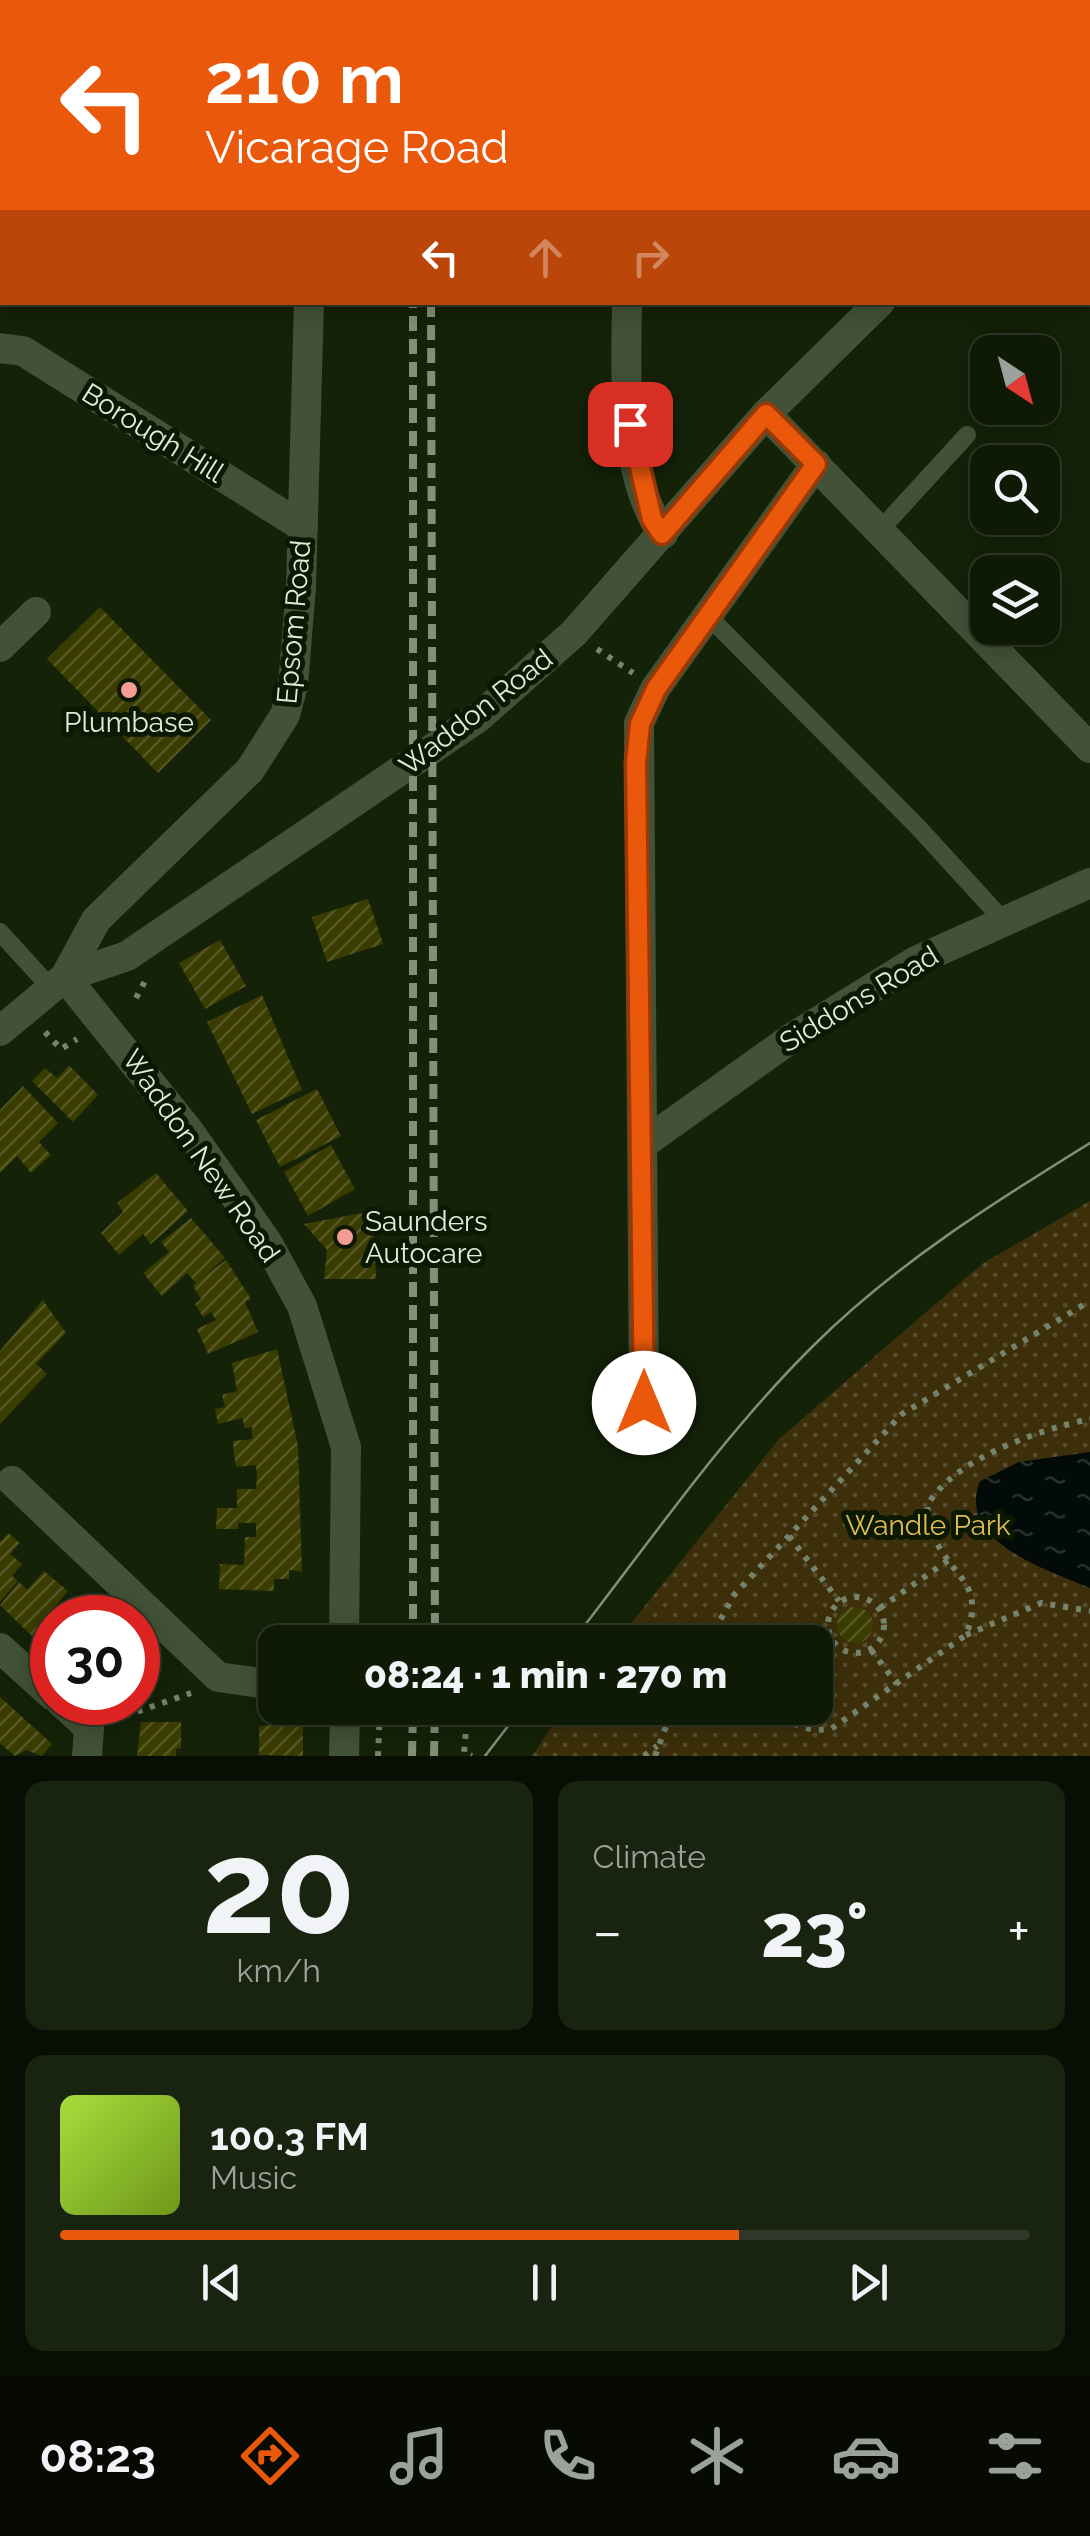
<!DOCTYPE html>
<meta charset="utf-8">
<style>
body{margin:0;font-family:Raleway,sans-serif;background:#182310;color:#f1f3f6;height:100vh;display:flex;flex-direction:column;font-size:38px;white-space:nowrap}
*{box-sizing:border-box;margin:0}
p{font-size:32px;color:#9ba19b}
.icon{flex:none;width:55px;height:55px;fill:none;stroke:currentColor;stroke-width:2;stroke-linecap:round;stroke-linejoin:round}
.map{position:relative;height:1756px;overflow:hidden}
.sheet{display:flex;flex-direction:column;gap:25px;padding:25px;background:#080e03;flex:1}
.sheet>*{flex:none}
.guide{position:absolute;left:0px;top:0px;width:1090px;height:305px;box-shadow:0 5px 25px #0003,0 0 0 2px #2f3828;background:#ea580c;color:#fff;overflow:hidden}
.needle{width:65px;rotate:144deg}
.buttons{position:absolute;left:970px;top:335px;display:grid;gap:20px}
.buttons a{display:grid;place-items:center;width:90px;height:90px;border-radius:20px;background:#0f1a06;box-shadow:0 5px 25px #0003,0 0 0 2px #2f3828;font-size:50px}
.speed{position:absolute;left:30px;top:1595px;display:flex;gap:20px;font-size:50px;font-weight:700;text-align:center}
.speed>*{display:grid;place-content:center;width:130px;height:130px;border-radius:50%;background:#0f1a06;box-shadow:0 5px 25px #0003,0 0 0 2px #2f3828;line-height:1}
.speed .limit{border:15px solid #d22;background:#fff;color:#111}
.pin{position:absolute;display:grid;place-items:center;width:85px;height:85px;color:#fff;margin:-42px;border-radius:20px;box-shadow:0 5px 15px #0006}
.me{position:absolute;width:110px;margin:-55px;rotate:0deg;stroke-linejoin:round;filter:drop-shadow(0 0 8px #0008)}
.turn{display:flex;align-items:center;gap:35px;height:210px;padding:0 40px;font-size:45px}
.turn .icon{width:130px;height:130px;stroke-width:2.5}
.turn b{display:block;font-size:70px;line-height:85px}
.lanes{display:flex;align-items:center;height:95px;padding:0 40px;background:#0003;justify-content:center;gap:50px;direction:ltr}
.lanes .off{opacity:.35}
.big{font-size:75px;font-weight:800;line-height:1.1}
.sheet .tile{flex:1;display:flex;flex-direction:column;justify-content:center;gap:15px;min-width:0;padding:0 35px;border-radius:20px;background:#182310}
.sheet .dial{align-items:center;gap:0}
.dial b{font-size:130px;line-height:1}
.song{display:flex;align-items:center;gap:30px}
.cover{width:120px;height:120px;border-radius:15px;background:linear-gradient(135deg,hsl(80 70% 55%),hsl(80 70% 35%))}
.played{height:10px;border-radius:5px;background:linear-gradient(90deg,#ea580c 70%,#2f3828 70%)}
.keys{display:flex;justify-content:space-around;direction:ltr}
.heat{display:flex;justify-content:space-between;align-items:center;font-size:55px;direction:ltr}
.sheet .tiles{flex:1;display:grid;gap:25px;grid-template-columns:1fr 1fr}
.tile:last-child{grid-column:span 2}
.trip{position:absolute;left:258px;top:1625px;width:575px;height:100px;border-radius:20px;background:#0f1a06;box-shadow:0 5px 25px #0003,0 0 0 2px #2f3828;font-weight:800;line-height:100px;text-align:center}
.tabs{display:flex;height:160px;justify-content:space-around;align-items:center;background:#060a02;color:#9ba19b}
.tabs .icon{width:70px;height:70px}
.tabs .active{color:#ea580c}
.tabs b{font-size:45px;color:#f1f3f6}
.map>svg:first-child{display:block}
</style>
<div class="map">
<svg width="1090" height="1756" viewBox="0 0 1090 1756">
<defs>
<pattern id="park-dots" width="8" height="8" patternUnits="userSpaceOnUse" patternTransform="scale(2.5)"><rect width="8" height="8" fill="#3c2f0a"/><path d="M2 2h.1M6 6h.1" fill="none" stroke="#584d2d" stroke-width="1.8" stroke-linecap="round"/></pattern>
<pattern id="water-ripples" width="26" height="14" patternUnits="userSpaceOnUse" patternTransform="scale(2.5)"><rect width="26" height="14" fill="#020b08"/><path d="M2 4q2-2 4 0t4 0M15 11q2-2 4 0t4 0" fill="none" stroke="#272f2b"/></pattern>
<pattern id="building-hatch" width="6" height="6" patternUnits="userSpaceOnUse" patternTransform="scale(2.5)"><rect width="6" height="6" fill="#3a3c00"/><path d="M-1 1l2-2M0 6l6-6M5 7l2-2" fill="none" stroke="#565825"/></pattern>
</defs>
<rect width="100%" height="100%" fill="#142208"/>
<path fill="url(#park-dots)" d="M 1090,1201 L 1090,1756 L 532,1756 L 564,1708 L 815,1708 L 815,1642 L 616,1642 L 779,1439 L 982,1264 Z"/>
<path fill="url(#water-ripples)" d="M 1090,1452 L 1090,1588 C 1046,1569 956,1542 980,1481 L 1019,1462 Z"/>
<g fill="url(#building-hatch)">
<path d="M 100,607 L 211,720 L 158,773 L 47,659 Z"/>
<path d="M 368,899 L 383,944 L 327,962 L 312,917 Z"/>
<path d="M 220,940 L 246,986 L 205,1009 L 179,963 Z"/>
<path d="M 262,995 L 302,1090 L 252,1114 L 207,1022 Z"/>
<path d="M 69,1065 L 98,1095 L 73,1122 L 32,1081 L 45,1068 L 57,1078 Z"/>
<path d="M 23,1086 L 58,1123 L 39,1142 L 51,1155 L 31,1173 L 17,1156 L 0,1173 L 0,1110 Z"/>
<path d="M 317,1089 L 341,1136 L 280,1167 L 256,1120 Z"/>
<path d="M 331,1145 L 355,1189 L 308,1216 L 284,1172 Z"/>
<path d="M 156,1173 L 188,1211 L 151,1244 L 143,1234 L 119,1255 L 101,1233 L 123,1212 L 117,1203 Z"/>
<path d="M 373,1211 L 376,1279 L 324,1279 L 327,1250 L 304,1224 Z"/>
<path d="M 191,1218 L 225,1258 L 204,1276 L 226,1260 L 251,1299 L 245,1302 L 258,1332 L 208,1354 L 197,1329 L 216,1320 L 211,1312 L 203,1317 L 195,1304 L 201,1299 L 193,1286 L 196,1283 L 187,1273 L 162,1296 L 143,1273 L 169,1252 L 161,1242 Z"/>
<path d="M 43,1300 L 66,1333 L 36,1364 L 47,1374 L 0,1424 L 0,1351 Z"/>
<path d="M 277,1349 L 298,1446 L 302,1572 L 289,1570 L 289,1579 L 274,1579 L 274,1591 L 219,1589 L 220,1564 L 244,1565 L 245,1537 L 256,1537 L 256,1523 L 238,1523 L 238,1529 L 216,1529 L 217,1508 L 237,1508 L 237,1489 L 256,1489 L 257,1476 L 256,1465 L 236,1467 L 234,1455 L 233,1441 L 252,1439 L 252,1427 L 245,1428 L 242,1418 L 218,1424 L 215,1409 L 225,1407 L 222,1395 L 237,1391 L 232,1363 Z"/>
<path d="M 8,1533 L 20,1543 L 10,1554 L 22,1564 L 12,1576 L 18,1581 L 0,1602 L 0,1542 Z"/>
<path d="M 44,1571 L 68,1591 L 51,1611 L 58,1618 L 52,1618 L 36,1640 L 0,1605 L 19,1582 L 27,1590 Z"/>
<circle cx="855" cy="1625" r="18"/>
<path d="M 52,1627 L 52,1657 L 38,1643 Z"/>
<path d="M 138,1686 L 148,1696 L 138,1709 L 125,1712 L 119,1707 L 115,1711 L 105,1702 L 138,1702 Z"/>
<path d="M 257,1691 L 275,1691 L 275,1708 L 303,1708 L 303,1756 L 259,1755 L 259,1726 L 271,1725 L 271,1712 L 258,1712 Z"/>
<path d="M 0,1697 L 52,1744 L 42,1756 L 26,1750 L 15,1756 L 0,1743 Z"/>
<path d="M 141,1722 L 181,1722 L 181,1748 L 176,1749 L 176,1756 L 137,1756 Z"/>
</g>
<g fill="none" stroke-linecap="round" stroke-linejoin="round">
<g stroke="#76836d" stroke-width="6" stroke-dasharray="5 8" stroke-linecap="butt">
<path d="M 906,2 L 909,0"/>
<path d="M 597,649 L 633,673"/>
<path d="M 136,998 L 145,981"/>
<path d="M 45,1032 L 61,1049 L 77,1039"/>
<path d="M 789,1536 L 839,1601"/>
<circle cx="856" cy="1625" r="28"/>
<path d="M 880,1608 L 950,1559"/>
<path d="M 966,1635 L 1041,1603 L 1090,1611"/>
<path d="M 708,1642 L 734,1595 L 902,1414 L 1090,1301"/>
<path d="M 871,1650 L 897,1684"/>
<path d="M 815,1657 L 833,1643"/>
<path d="M 468,1708 L 464,1753 L 472,1756"/>
<path d="M 773,1708 C 792,1725 806,1732 831,1729 L 966,1635 C 986,1583 953,1579 934,1537 C 930,1528 929,1516 927,1506 C 953,1459 1038,1430 1090,1419"/>
<path d="M 113,1720 L 191,1693"/>
<path d="M 378,1756 L 380,1708"/>
<path d="M 644,1756 L 657,1746"/>
<path d="M 655,1756 L 673,1708"/>
</g>
<g stroke="#415236" stroke-width="18">
<path d="M 880,530 L 967,435"/>
<path d="M 708,616 L 917,826 L 1002,919"/>
<path d="M 0,932 L 50,987"/>
</g>
<g stroke="#415236" stroke-width="30">
<path d="M 631,2 L 631,0"/>
<path d="M 0,152 L 2,152"/>
<path d="M 627,302 C 626,373 621,473 663,534"/>
<path d="M 0,348 L 23,351 L 303,527"/>
<path d="M 766,414 L 1090,748"/>
<path d="M 0,647 L 36,612"/>
<path d="M 0,1031 L 65,977"/>
<path d="M 643,1144 L 793,1037 L 916,961 L 1090,883"/>
<path d="M 644,1403 L 639,723 L 655,689 L 816,464"/>
<path d="M 12,1481 L 218,1677 L 275,1685"/>
<path d="M 0,1648 L 52,1695"/>
<path d="M 61,1702 L 89,1728 L 87,1756"/>
</g>
<g stroke="#415236" stroke-width="30">
<path d="M 310,0 L 310,2"/>
<path d="M 1088,99 L 1090,97"/>
<path d="M 65,977 L 127,956 L 479,717 L 574,633 L 766,414 L 880,302"/>
<path d="M 65,977 L 96,920 L 250,770 L 285,715 L 293,685 L 301,587 L 309,302"/>
<path d="M 65,977 L 189,1131 L 267,1242 L 302,1306 L 346,1447 L 344,1642"/>
<path d="M 344,1756 L 345,1708"/>
</g>
<g stroke="#828f7a" stroke-width="2.5">
<path d="M 572,1642 C 649,1543 723,1435 813,1346 C 894,1265 993,1203 1090,1143"/>
<path d="M 485,1756 L 522,1708"/>
</g>
<g stroke="#828f7a" stroke-width="8" stroke-dasharray="15 8" stroke-linecap="butt">
<path d="M 412,0 L 412,2"/>
<path d="M 430,0 L 430,2"/>
<path d="M 431,302 L 435,1642"/>
<path d="M 413,1642 L 413,302"/>
<path d="M 412,1756 L 413,1708"/>
<path d="M 434,1756 L 435,1708"/>
</g>
</g>
<g fill="none" stroke-linecap="round" stroke-linejoin="round">
<g stroke="#983908" stroke-width="25">
<path id="route" d="M 630,424 L 652,519 L 662,534 L 766,414 L 816,464 L 656,689 L 640,724 L 636,762 L 644,1403"/>
</g>
<use href="#route" stroke="#ea580c" stroke-width="18"/>
</g>
<g fill="#f59c95" stroke="#0b1902" stroke-width="4">
<circle cx="129" cy="690" r="10"/>
<circle cx="345" cy="1237" r="10"/>
</g>
<g text-anchor="middle" dominant-baseline="central" stroke-width="10" stroke-linejoin="round" paint-order="stroke">
<g font-size="28" fill="#e1ecdb" stroke="#0b1902">
<text transform="translate(153 433) rotate(32)">Borough Hill</text>
<text transform="translate(294 622) rotate(-85)">Epsom Road</text>
<text transform="translate(476 712) rotate(-38)">Waddon Road</text>
<text transform="translate(859 999) rotate(-31)">Siddons Road</text>
<text transform="translate(201 1156) rotate(55)">Waddon New Road</text>
</g>
<g font-size="28" fill="#e1ecdb" stroke="#0b1902">
<text x="129" y="722">Plumbase</text>
<text x="365" y="1221" text-anchor="start">Saunders<tspan x="365" dy="32">Autocare</tspan></text>
</g>
<g font-size="28" fill="#e0bc56" stroke="#0b1902">
<text x="928" y="1525">Wandle Park</text>
</g>
</g>
</svg>
<div class="buttons">
<a><svg class="needle" viewBox="-14 -14 28 28"><path d="M0-13l5 13h-10z" fill="#e53935"/><path d="M0 13l5-13h-10z" fill="#9ba19b"/></svg></a>
<a><svg class="icon" aria-label="search" viewBox="0 0 24 24"><circle cx="10" cy="10" r="6"/><path d="M15 15l6 6"/></svg></a>
<a><svg class="icon" aria-label="layers" viewBox="0 0 24 24"><path d="M12 4l9 5-9 5-9-5zM3 14l9 5 9-5"/></svg></a>
</div>
<div class="speed"><div class="limit">30</div></div>
<div class="pin" style="left:630px;top:424px;background:#d93025"><svg class="icon" aria-label="arrive" viewBox="0 0 24 24"><path d="M6 21V4h12l-3 4 3 4H6"/></svg></div>
<svg class="me" style="left:644px;top:1403px" viewBox="-20 -20 40 40"><circle r="19" fill="#fff"/><path d="M0-13L10 11 0 6-10 11z" fill="#ea580c"/></svg>
<div class="trip">08:24 · 1 min · 270 m</div>
<div class="guide">
<div class="turn"><svg class="icon" aria-label="left" viewBox="0 0 24 24"><path d="M17 20v-9H6M10 6l-5 5 5 5"/></svg><div><b>210 m</b>Vicarage Road</div></div>
<div class="lanes"><svg class="icon" aria-label="left" viewBox="0 0 24 24"><path d="M17 20v-9H6M10 6l-5 5 5 5"/></svg><svg class="icon off" aria-label="ahead" viewBox="0 0 24 24"><path d="M12 20V5M6 11l6-6 6 6"/></svg><svg class="icon off" aria-label="right" viewBox="0 0 24 24"><path d="M7 20v-9h11M14 6l5 5-5 5"/></svg></div>
</div>
</div>
<section class="sheet">
<div class="tiles">
<div class="tile dial"><b>20</b><p>km/h</p></div>
<div class="tile"><p>Climate</p>
<div class="heat"><a>−</a><b class="big">23°</b><a>+</a></div>
</div>
<div class="tile">
<div class="song"><i class="cover"></i><div><b>100.3 FM</b><p>Music</p></div></div>
<div class="played"></div>
<div class="keys"><svg class="icon" aria-label="previous" viewBox="0 0 24 24"><path d="M18 5L8 12l10 7zM5 5v14"/></svg><svg class="icon" aria-label="pause" viewBox="0 0 24 24"><path d="M8 5v14M16 5v14"/></svg><svg class="icon" aria-label="next" viewBox="0 0 24 24"><path d="M6 5l10 7-10 7zM19 5v14"/></svg></div>
</div>
</div>
</section>
<nav class="tabs">
<b>08:23</b>
<svg class="icon active" aria-label="directions" viewBox="0 0 24 24"><path d="M12 3l9 9-9 9-9-9zM9 14v-3h6M13 9l2 2-2 2"/></svg>
<svg class="icon" aria-label="music" viewBox="0 0 24 24"><path d="M9 18V5l10-2v13"/><circle cx="6" cy="18" r="3"/><circle cx="16" cy="16" r="3"/></svg>
<svg class="icon" aria-label="phone" viewBox="0 0 24 24"><path d="M5 4h4l2 5-3 2q2 4 5 5l2-3 5 2v4C11 20 4 13 5 4z"/></svg>
<svg class="icon" aria-label="climate" viewBox="0 0 24 24"><path d="M12 3v18M4 7l16 10M4 17L20 7"/></svg>
<svg class="icon" aria-label="car" viewBox="0 0 24 24"><path d="M5 17H2v-5l4-1 3-4h7l3 4 3 1v5h-3M9 17h6M6 11h13"/><circle cx="7" cy="17" r="2"/><circle cx="17" cy="17" r="2"/></svg>
<svg class="icon" aria-label="filters" viewBox="0 0 24 24"><path d="M4 7h16M4 17h16"/><circle cx="9" cy="7" r="2"/><circle cx="15" cy="17" r="2"/></svg>
</nav>
